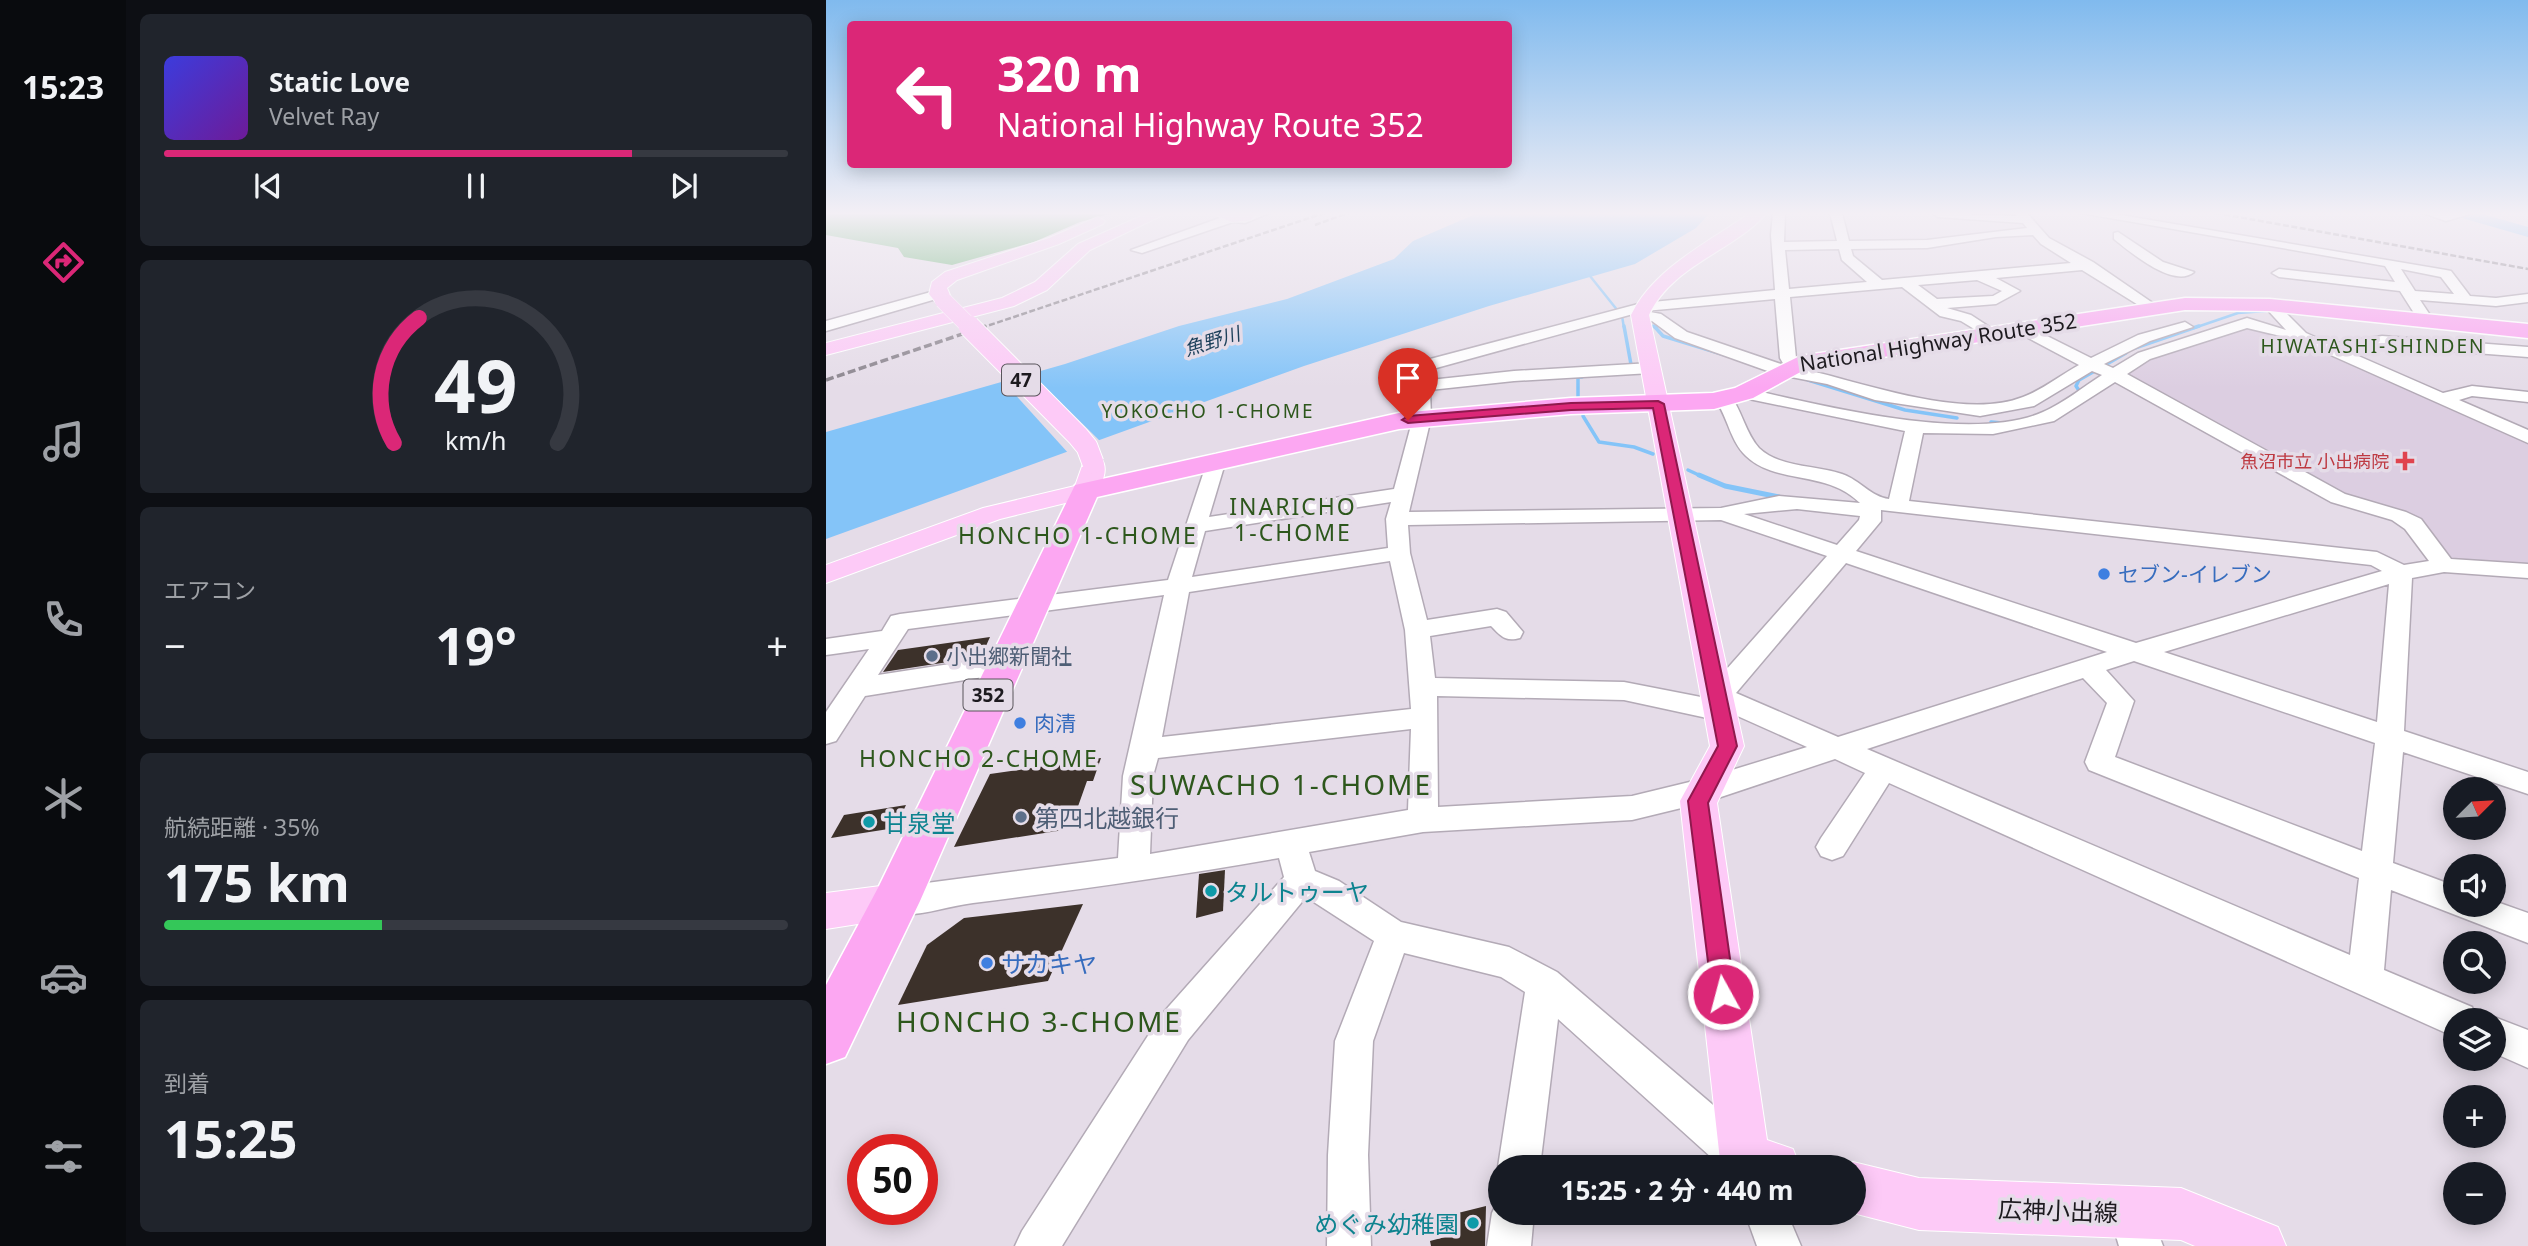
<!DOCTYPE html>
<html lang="ja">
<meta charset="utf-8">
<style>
body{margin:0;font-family:"Noto Sans","Noto Sans JP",sans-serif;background:#20242c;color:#f1f3f6;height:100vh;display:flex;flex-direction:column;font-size:26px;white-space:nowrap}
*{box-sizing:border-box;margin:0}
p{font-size:23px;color:#9ea1a6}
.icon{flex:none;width:38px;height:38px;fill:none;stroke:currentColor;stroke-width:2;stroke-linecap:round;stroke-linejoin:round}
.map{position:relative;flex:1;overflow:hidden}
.side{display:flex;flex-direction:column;gap:14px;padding:14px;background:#0d0f14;width:700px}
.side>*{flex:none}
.banner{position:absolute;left:21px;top:21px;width:665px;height:147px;border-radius:7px;box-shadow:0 4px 18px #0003;background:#db2777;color:#fff;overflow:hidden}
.needle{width:46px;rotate:66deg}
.fabs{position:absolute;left:1617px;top:777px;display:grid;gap:14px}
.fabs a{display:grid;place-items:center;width:63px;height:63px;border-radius:50%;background:#171b24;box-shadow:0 4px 18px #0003;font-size:35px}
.speed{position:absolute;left:21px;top:1134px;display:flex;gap:14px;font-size:35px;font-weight:700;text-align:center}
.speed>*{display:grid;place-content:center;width:91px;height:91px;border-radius:50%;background:#171b24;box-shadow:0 4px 18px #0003;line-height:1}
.speed .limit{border:10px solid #d22;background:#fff;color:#111}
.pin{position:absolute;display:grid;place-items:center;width:60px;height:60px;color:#fff;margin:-72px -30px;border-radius:50% 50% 50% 0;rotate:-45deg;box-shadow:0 0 7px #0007}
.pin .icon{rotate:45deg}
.me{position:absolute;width:77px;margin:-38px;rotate:353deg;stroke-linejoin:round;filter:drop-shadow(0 0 5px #0008)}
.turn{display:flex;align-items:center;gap:24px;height:147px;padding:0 35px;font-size:32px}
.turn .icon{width:91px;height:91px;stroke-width:2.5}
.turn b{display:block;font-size:49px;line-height:60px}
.big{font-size:52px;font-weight:700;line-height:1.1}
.side .widget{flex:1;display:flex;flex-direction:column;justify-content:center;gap:10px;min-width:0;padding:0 24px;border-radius:10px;background:#20242c}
.side .dial{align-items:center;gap:0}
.dial svg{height:182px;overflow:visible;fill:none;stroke:#363941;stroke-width:7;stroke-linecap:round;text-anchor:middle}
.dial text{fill:#f1f3f6;stroke:none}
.song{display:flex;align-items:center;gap:21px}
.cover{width:84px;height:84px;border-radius:10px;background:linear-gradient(135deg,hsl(240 70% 55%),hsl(280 70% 35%))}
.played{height:7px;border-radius:4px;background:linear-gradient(90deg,#db2777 75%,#363941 75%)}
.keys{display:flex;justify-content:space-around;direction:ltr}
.heat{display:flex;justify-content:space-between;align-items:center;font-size:38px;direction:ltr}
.charge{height:10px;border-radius:5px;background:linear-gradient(90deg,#34c759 35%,#363941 0)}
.trip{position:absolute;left:662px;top:1155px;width:378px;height:70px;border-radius:35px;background:#171b24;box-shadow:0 4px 18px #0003;font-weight:700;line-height:70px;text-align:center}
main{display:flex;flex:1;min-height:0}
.dock{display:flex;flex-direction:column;width:126px;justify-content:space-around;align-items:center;background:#090b0e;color:#9ea1a6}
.dock .icon{width:49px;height:49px}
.dock .current{color:#db2777}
.dock b{font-size:32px;color:#f1f3f6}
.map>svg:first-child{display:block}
</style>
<main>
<nav class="dock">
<b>15:23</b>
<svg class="icon current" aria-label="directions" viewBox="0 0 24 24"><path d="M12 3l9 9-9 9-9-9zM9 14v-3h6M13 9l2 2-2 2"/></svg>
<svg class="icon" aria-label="music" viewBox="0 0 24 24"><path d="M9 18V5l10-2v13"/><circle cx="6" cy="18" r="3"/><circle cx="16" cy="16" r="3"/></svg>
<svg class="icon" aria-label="phone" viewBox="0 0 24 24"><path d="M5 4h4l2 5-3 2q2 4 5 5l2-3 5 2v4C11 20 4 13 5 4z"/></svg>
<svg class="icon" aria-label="climate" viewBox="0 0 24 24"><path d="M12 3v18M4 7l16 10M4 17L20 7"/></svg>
<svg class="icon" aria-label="car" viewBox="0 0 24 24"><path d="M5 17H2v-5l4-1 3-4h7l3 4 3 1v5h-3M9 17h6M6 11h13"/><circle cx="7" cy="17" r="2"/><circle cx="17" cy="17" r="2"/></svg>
<svg class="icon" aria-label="filters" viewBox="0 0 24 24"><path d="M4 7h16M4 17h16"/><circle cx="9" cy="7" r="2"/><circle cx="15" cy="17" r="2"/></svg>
</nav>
<section class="side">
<div class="widget">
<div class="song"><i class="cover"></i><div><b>Static Love</b><p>Velvet Ray</p></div></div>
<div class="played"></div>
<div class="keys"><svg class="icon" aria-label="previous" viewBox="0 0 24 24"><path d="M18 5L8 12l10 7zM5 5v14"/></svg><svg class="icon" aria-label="pause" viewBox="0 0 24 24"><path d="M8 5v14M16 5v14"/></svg><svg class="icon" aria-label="next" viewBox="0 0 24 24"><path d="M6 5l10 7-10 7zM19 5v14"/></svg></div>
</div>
<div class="widget dial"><svg viewBox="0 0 100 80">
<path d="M14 69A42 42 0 1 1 86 69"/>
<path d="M14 69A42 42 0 0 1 25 14" stroke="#db2777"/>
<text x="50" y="56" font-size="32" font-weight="700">49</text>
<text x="50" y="72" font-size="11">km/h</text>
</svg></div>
<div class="widget"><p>エアコン</p>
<div class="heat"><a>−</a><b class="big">19°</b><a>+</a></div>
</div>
<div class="widget"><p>航続距離 · 35%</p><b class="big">175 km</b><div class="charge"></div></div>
<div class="widget"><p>到着</p><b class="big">15:25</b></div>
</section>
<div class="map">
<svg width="1702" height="1246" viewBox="0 0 1702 1246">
<rect width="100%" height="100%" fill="#e5dce8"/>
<path fill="#dccee1" d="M 1424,324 L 1481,343 L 1702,440 L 1702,570 L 1626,561 L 1595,522 L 1529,500 L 1299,373 L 1321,360 Z"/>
<path fill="#60ae6c" d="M 0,213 L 287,213 L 254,222 L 208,242 L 126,265 L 78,257 L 72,248 L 0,235 Z"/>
<path fill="#84c4f8" d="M 652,213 L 884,213 L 870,228 L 809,264 L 663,306 L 478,366 L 0,539 L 0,432 L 239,364 L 353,326 L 461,299 L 568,259 L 587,241 Z"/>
<path fill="#e5dce8" d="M 203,371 L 277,444 L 244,455 L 175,379 Z"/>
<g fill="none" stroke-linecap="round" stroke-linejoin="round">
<g stroke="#84c4f8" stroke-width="2.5">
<path d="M 760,271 L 796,316 L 798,328"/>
<path d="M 819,323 L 831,328"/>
<path d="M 1368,328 L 1412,313 L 1440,311"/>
</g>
<g stroke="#84c4f8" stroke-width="3.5">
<path d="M 798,326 L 806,370"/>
<path d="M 828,326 L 837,336 L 899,355"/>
<path d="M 1309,348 L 1373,326"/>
<path d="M 982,380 L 1079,410 L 1131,418"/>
<path d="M 1250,395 L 1254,392 L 1250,386 L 1253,380 L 1300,353"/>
<path d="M 752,397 L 752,377 L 756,377"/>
<path d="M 757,416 L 773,442 L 808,447 L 827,454"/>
<path d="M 1165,422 L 1176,423"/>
<path d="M 862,470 L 877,477"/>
</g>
<path stroke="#84c4f8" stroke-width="5" d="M 873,475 L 899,486 L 953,497"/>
<path fill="#84c4f8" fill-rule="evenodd" d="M 1627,213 L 1653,213 L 1702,227 L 1702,237 L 1629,216 Z"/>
</g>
<g fill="#3c312a">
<path d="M 164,637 L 155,657 L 57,672 L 72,650 Z"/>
<path d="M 275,758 L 267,781 L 261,781 L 244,829 L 128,847 L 164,774 Z"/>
<path d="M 80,805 L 69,828 L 5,838 L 18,815 Z"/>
<path d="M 399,870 L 397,911 L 370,918 L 373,874 Z"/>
<path d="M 257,904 L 222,981 L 72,1005 L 101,945 L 138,918 Z"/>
<path d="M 660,1206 L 659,1246 L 605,1246 L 604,1241 L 634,1233 L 632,1213 Z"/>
</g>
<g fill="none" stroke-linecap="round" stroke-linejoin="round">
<g stroke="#b3aab6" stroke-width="3">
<g id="minor">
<path d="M 443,213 L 419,223 L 407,222 L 316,253 L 305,250 L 402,215 Z"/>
<path d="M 947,213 L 959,213 L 958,242 L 1011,241 L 1004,213 L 1016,213 L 1023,241 L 1101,240 L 1201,228 L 1197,223 L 1112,217 L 1106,213 L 1191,216 L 1189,213 L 1201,213 L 1223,238 L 1267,262 L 1334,308 L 1327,312 L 1322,311 L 1256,270 L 1170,278 L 1194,291 L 1170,304 L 1121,308 L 1145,315 L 1168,330 L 1168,336 L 1163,338 L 1135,321 L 1114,316 L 1076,287 L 964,297 L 970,358 L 974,365 L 972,368 C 1034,381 1137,421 1197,397 C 1216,390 1235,375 1253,365 L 1189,331 L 1189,325 L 1199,325 L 1265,358 L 1312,335 L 1359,322 L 1367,327 L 1324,341 L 1278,364 L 1287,368 L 1312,353 L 1421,318 L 1460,330 L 1437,305 L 1444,301 L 1449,302 L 1480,333 L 1505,344 L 1556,336 L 1702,347 L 1702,357 L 1556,346 L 1521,351 L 1617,393 L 1646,386 L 1702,392 L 1702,402 L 1646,396 L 1633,400 L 1702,430 L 1702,443 L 1471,340 L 1421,328 L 1324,359 L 1301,374 L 1519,494 L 1580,512 L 1595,519 L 1625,559 L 1702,564 L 1702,578 L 1618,572 L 1586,578 L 1578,731 L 1702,772 L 1702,794 L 1577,752 L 1567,863 L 1629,886 L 1629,905 L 1668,905 L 1668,901 L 1702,913 L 1702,943 L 1565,890 L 1558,970 L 1646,1007 L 1651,1020 L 1629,1020 L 1629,1036 L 1620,1033 L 1063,783 L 1017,856 L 1006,860 L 995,856 L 990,847 L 995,838 L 1039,773 L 1009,759 L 880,802 L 806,820 L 597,832 L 483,852 L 489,871 L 513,881 L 575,922 L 683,947 L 731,972 L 934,1145 L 943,1167 L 896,1167 L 732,1019 L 714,1167 L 674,1167 L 674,1170 L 672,1167 L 699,992 L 675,977 L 578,953 L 547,1041 L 542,1155 L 545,1246 L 501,1246 L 502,1155 L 509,1041 L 548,941 L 480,897 L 362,1040 L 236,1246 L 189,1246 L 196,1231 L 336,1014 L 458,877 L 453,858 C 351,876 250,890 147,903 C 120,906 84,921 58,911 L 53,901 L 58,891 L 70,887 L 292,858 L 297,776 L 338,595 L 82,629 L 52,675 L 176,656 L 185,659 L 189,665 L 185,671 L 176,674 L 39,696 L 10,741 L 0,744 L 0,712 L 43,649 L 0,655 L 0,639 L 56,631 L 65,616 L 74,614 L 342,580 L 383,456 L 390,454 L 400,460 L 383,517 L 568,489 L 587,418 L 589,363 L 816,303 L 949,290 L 945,235 ZM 1207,235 L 1215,244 L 1245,263 L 1056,280 L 1027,256 L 1025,249 L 1101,248 L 1170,237 ZM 1013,249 L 1016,260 L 1041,282 L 963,289 L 959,250 ZM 1151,280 L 1176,291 L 1167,296 L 1111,299 L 1092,285 ZM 949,299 L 954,358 L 958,365 L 861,332 L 835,314 L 819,311 ZM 807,314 L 809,318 L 826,321 L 849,338 L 950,374 L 1001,384 L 1049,400 L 1154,416 L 1208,406 L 1266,371 L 1276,375 C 1257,387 1238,403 1217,412 C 1145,444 994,405 918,388 L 912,389 L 909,393 L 912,397 L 918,398 L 1079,431 L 1063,499 C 1045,497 1034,480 1016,474 C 990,465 954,468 933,448 C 920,434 916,411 904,395 L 898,394 L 889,399 C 902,417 904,441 920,456 C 950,485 999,469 1034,503 L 953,496 L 895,508 L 583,512 L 605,418 L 604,390 L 688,381 L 825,373 L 833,368 L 825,363 L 688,371 L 604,380 L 603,370 ZM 1289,382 L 1505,502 L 1566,520 L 1579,529 L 1603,561 L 1578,565 L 1551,552 L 1083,501 L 1097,433 L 1167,434 L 1228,421 ZM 565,502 L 560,519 L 562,548 L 366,577 L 379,531 ZM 971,509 L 1034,516 L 1033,520 L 1011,545 L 918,514 ZM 1055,510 L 1545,565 L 1556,571 L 1310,643 L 1030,551 L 1055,521 ZM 895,520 L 1001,556 L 883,689 L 880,698 L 798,682 L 609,678 L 604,636 L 665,626 C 675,636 679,642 694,638 L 697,632 L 680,612 L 671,609 L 601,620 L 584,553 L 582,525 ZM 564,561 L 579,630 L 585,709 L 336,737 L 363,592 ZM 1020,563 L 1281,652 L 1012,737 L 910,693 ZM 1563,584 L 1551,722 L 1338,652 ZM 1308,661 L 1549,743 L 1536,851 L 1289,757 L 1308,701 L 1280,670 ZM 1257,678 L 1281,703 L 1259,762 L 1263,770 L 1533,878 L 1524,955 L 1041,749 ZM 611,696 L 798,700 L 895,721 L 907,714 L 981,747 L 880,778 L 806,796 L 612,807 ZM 585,729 L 582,810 L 324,854 L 327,776 L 332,758 Z"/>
<path d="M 1255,213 L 1283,213 L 1620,270 L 1625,271 L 1644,296 L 1670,298 L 1702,294 L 1702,302 L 1670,306 L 1594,300 L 1608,321 L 1600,326 L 1595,324 L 1574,291 L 1453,277 L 1446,273 L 1453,269 L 1569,282 L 1559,266 ZM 1575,269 L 1615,277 L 1628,294 L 1589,291 Z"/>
<path d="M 1597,213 L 1647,213 L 1620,221 Z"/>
<path d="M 1292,232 L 1337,262 L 1368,272 C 1348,289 1304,252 1288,239 L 1288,233 Z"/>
<path d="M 112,290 L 117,291 L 117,297 L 0,331 L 0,321 Z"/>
<path d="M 1668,1017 L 1702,1030 L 1702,1068 L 1668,1053 L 1668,1020 L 1659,1020 Z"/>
<path d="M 1304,1192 L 1319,1198 L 1337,1246 L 1293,1246 L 1283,1213 L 1289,1198 Z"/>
<path d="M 674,1197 L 674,1213 L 708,1213 L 705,1246 L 661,1246 L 666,1213 Z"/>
<path d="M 919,1213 L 961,1213 L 975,1246 L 931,1246 Z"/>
</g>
</g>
<g stroke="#fff" stroke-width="2">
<g id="major">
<path d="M 322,213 L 341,213 L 264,250 L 221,290 L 188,306 L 0,355 L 0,343 L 176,298 L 209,282 L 252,244 Z"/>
<path d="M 385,213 L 429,213 L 425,220 L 406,222 Z"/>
<path d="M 924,213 L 941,213 C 908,251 846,265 823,315 L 918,746 L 891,803 L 941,1140 L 967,1149 L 974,1167 L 897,1167 L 894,1160 L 854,801 L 884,746 L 805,315 C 828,268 883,242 924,213 Z"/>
<path d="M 272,217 L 279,221 L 277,224 L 233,244 L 131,280 L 121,288 L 126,300 L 123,304 L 111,304 L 103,294 L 106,282 L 119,272 L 223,238 Z"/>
<path d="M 267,456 L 275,458 C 284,470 275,485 268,496 L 174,519 L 0,583 L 0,565 L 157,508 L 249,486 L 259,458 Z"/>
<path d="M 70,884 L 84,889 L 90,901 L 84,913 L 70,918 L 0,929 L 0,893 Z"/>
<path d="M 1027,1162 L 1093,1178 L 1355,1188 L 1452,1227 L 1460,1246 L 1369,1246 L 1355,1240 L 1093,1230 L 1027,1213 L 1027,1167 L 1013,1167 Z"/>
</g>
</g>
<g stroke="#fff" stroke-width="3">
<path id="highway" d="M 1359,298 L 1444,299 L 1702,324 L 1702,338 L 1444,311 L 1359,310 L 980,369 L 927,398 L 888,409 L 745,414 L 573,429 L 271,497 L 94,901 L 19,1057 L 0,1064 L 0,985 L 53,886 L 249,485 L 573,413 L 745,398 L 887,393 L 909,388 L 974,356 Z"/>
</g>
<use href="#minor" fill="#fff" fill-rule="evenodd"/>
<use href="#major" fill="#fdcaf7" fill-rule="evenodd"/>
<use href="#highway" fill="#fca7f2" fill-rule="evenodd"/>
<g stroke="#8a848d" stroke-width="2.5" stroke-dasharray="6 2.5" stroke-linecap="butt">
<path d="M 1390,213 L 1702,269"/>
<path d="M 489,225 L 522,213"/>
<path d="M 155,328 L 498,213"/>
</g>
<path stroke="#8a848d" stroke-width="3.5" stroke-dasharray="8 3.5" stroke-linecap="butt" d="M 0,380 L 160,326"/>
<g stroke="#fff" stroke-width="18" stroke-linecap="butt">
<path id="major-bridge-far1" d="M 117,300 L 145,328"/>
</g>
<g stroke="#fff" stroke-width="23" stroke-linecap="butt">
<path id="major-bridge" d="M 143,326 L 252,436 L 261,447 L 267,463"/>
</g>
<use href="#major-bridge-far1" stroke="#fdcaf7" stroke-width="17"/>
<use href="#major-bridge" stroke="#fdcaf7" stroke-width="21"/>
</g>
<linearGradient id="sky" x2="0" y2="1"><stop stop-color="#80baee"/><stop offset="0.55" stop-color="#f3eff5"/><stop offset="1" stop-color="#f3eff5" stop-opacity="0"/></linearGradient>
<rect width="1702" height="388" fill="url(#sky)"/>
<path fill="#db2777" stroke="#8e194d" stroke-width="2" d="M 832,401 L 838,404 L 911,746 L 882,803 L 909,994 L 906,1002 L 897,1005 L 889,1002 L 886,994 L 862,801 L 892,746 L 827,408 L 745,410 L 582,423 L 576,420 L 582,416 L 745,403 Z"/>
<path fill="#e0444e" stroke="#e5dce8" stroke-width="2.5" d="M1575.5 450.5h7v7h7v7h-7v7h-7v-7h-7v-7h7z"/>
<g fill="#3f7fe0" stroke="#e5dce8" stroke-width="2.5">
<circle cx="1278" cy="574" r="7"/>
<circle cx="194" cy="723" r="7"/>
<circle cx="161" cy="963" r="7"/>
</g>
<g fill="#5c6f8a" stroke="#e5dce8" stroke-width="2.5">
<circle cx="106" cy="656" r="7"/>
<circle cx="195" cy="817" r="7"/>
</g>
<g fill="#0f9aa8" stroke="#e5dce8" stroke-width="2.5">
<circle cx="43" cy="822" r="7"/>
<circle cx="385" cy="891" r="7"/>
<circle cx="647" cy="1223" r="7"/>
</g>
<g text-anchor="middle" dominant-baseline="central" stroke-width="7" stroke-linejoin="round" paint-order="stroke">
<g font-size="18" fill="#be3a42" stroke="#e5dce8" text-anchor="end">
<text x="1563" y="461">魚沼市立 小出病院</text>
</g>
<g font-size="19" font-style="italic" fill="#1c3f5a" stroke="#e5dce8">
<text transform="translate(386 341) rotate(-17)">魚野川</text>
</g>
<g font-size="19" letter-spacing="2" fill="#2d571c" stroke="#e5dce8">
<text x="1547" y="346">HIWATASHI-SHINDEN</text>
<text x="382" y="411">YOKOCHO 1-CHOME</text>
</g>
<g fill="#e5dce8" stroke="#59545b" stroke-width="2">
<rect x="176" y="364.5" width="38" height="31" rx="5"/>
<rect x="137.5" y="679.5" width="49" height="31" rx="5"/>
</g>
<g font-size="19" font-weight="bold" fill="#1d1a1f">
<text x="195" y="380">47</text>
<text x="162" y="695">352</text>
</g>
<g font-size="21" fill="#1d1a1f" stroke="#e5dce8">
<text transform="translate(1112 342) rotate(-9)">National Highway Route 352</text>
</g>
<g font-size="21" fill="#366cbe" stroke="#e5dce8" text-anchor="start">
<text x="1292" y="574">セブン-イレブン</text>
<text x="208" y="723">肉清</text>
</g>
<g font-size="21" fill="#4e5e75" stroke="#e5dce8" text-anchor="start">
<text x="120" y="656">小出郷新聞社</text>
</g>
<g font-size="23" letter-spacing="2" fill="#2d571c" stroke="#e5dce8">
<text x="467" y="506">INARICHO<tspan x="467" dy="26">1-CHOME</tspan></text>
<text x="252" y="535">HONCHO 1-CHOME</text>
<text x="153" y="758">HONCHO 2-CHOME</text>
</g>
<g font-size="24" fill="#4e5e75" stroke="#e5dce8" text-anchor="start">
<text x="209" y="817">第四北越銀行</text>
</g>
<g font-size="24" fill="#0d838f" stroke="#e5dce8" text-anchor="start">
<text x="57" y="822">甘泉堂</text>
<text x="399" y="891">タルトゥーヤ</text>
<text x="633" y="1223" text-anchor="end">めぐみ幼稚園</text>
</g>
<g font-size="24" fill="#366cbe" stroke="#e5dce8" text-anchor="start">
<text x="175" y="963">サカキヤ</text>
</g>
<g font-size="24" fill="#1d1a1f" stroke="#e5dce8">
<text transform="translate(1232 1210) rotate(2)">広神小出線</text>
</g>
<g font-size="28" letter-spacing="2" fill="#2d571c" stroke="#e5dce8">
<text x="455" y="784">SUWACHO 1-CHOME</text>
<text x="213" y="1021">HONCHO 3-CHOME</text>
</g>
</g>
</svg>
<div class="fabs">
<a><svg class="needle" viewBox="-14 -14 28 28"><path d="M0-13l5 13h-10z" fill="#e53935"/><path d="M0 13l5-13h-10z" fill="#9ea1a6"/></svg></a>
<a><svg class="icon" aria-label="sound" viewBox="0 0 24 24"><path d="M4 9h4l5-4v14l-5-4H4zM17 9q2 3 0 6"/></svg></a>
<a><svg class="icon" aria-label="search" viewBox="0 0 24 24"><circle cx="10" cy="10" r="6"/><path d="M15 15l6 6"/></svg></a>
<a><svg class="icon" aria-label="layers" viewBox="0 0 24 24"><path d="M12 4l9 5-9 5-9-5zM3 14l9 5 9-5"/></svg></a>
<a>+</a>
<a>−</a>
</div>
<div class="speed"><div class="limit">50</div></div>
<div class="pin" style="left:582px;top:420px;background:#d93025"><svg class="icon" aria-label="arrive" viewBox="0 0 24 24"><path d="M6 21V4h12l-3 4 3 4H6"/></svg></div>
<svg class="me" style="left:897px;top:994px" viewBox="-20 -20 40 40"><circle r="17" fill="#db2777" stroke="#fff" stroke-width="3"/><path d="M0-11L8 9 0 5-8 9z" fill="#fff"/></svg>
<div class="trip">15:25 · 2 分 · 440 m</div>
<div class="banner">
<div class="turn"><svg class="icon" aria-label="left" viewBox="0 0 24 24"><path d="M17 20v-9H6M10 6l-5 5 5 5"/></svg><div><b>320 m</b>National Highway Route 352</div></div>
</div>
</div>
</main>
